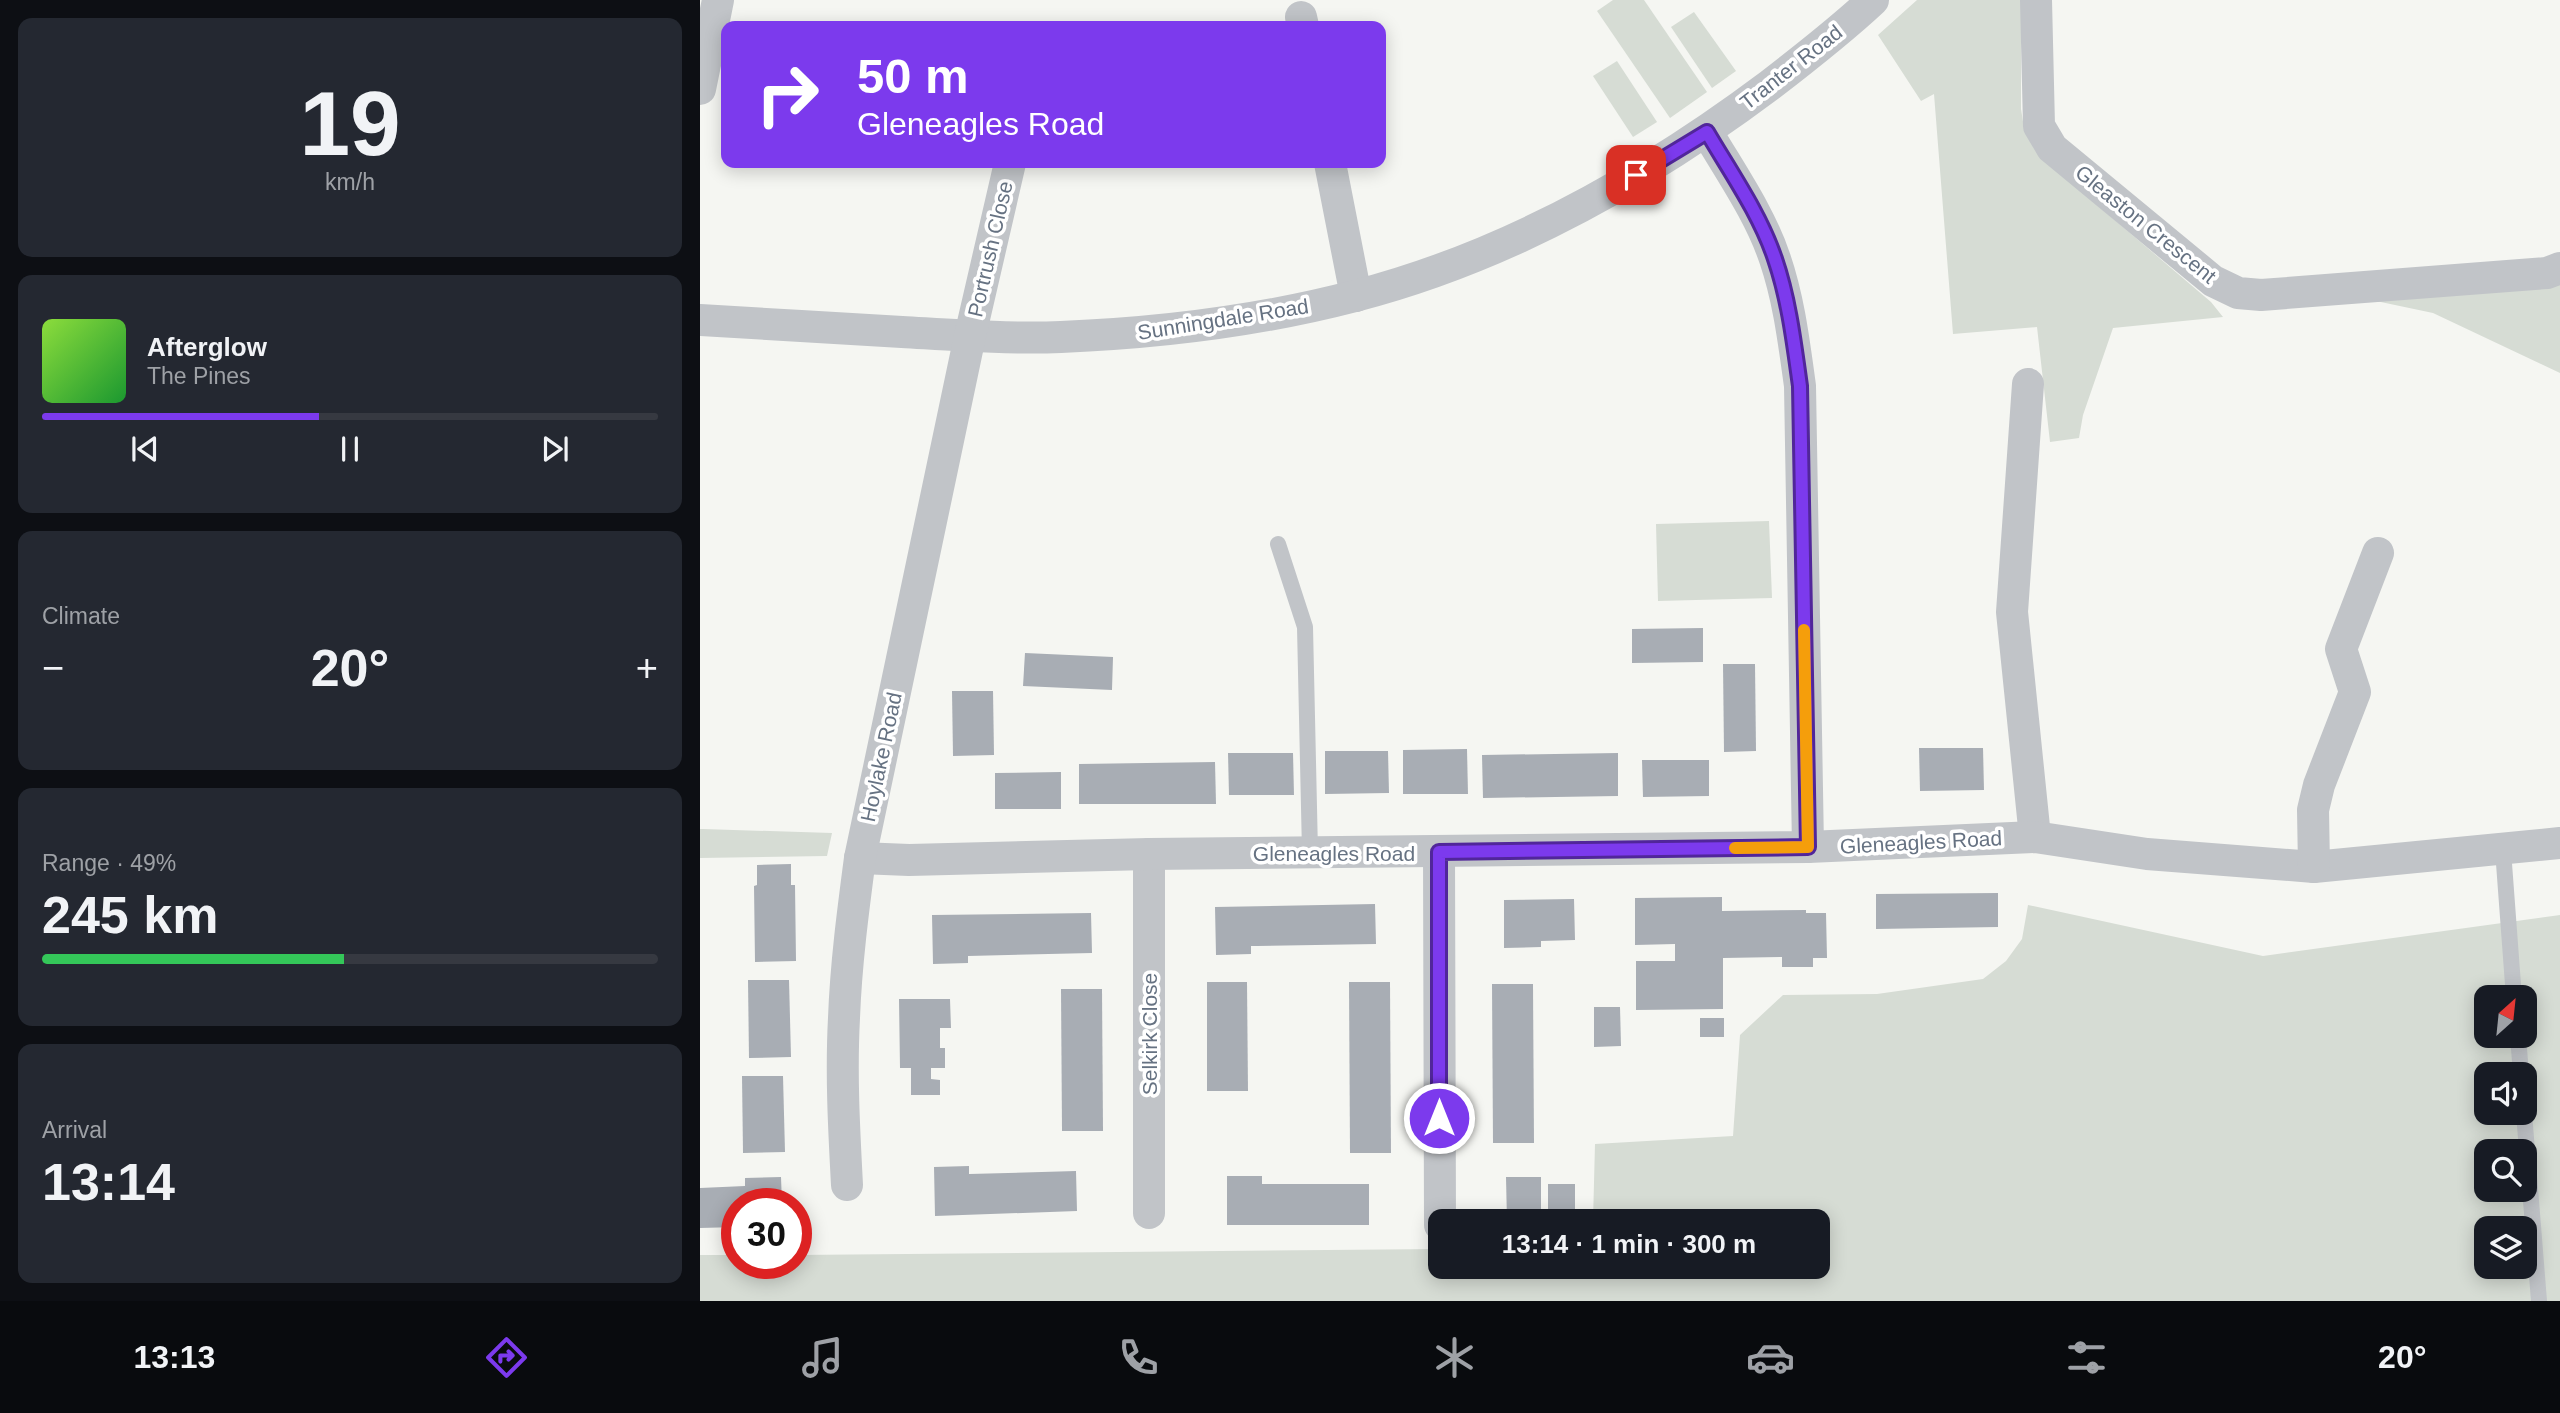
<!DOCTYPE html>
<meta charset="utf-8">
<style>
body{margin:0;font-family:Arial,sans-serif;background:#242831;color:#f1f3f6;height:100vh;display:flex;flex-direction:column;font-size:26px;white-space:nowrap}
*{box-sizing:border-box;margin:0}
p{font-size:23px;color:#9ea1a6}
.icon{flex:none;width:38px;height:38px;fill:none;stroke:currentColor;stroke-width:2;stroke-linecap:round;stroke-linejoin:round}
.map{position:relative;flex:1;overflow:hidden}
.details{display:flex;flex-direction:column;gap:18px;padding:18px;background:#0d0f14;width:700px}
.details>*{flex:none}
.hud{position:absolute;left:21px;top:21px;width:665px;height:147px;border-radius:14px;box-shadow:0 4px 18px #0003;background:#7c3aed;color:#fff;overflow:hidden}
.needle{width:46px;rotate:27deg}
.fabs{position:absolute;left:1774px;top:985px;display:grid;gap:14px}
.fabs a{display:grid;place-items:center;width:63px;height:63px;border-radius:14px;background:#171b24;box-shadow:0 4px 18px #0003;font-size:35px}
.speed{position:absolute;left:21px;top:1188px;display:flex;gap:14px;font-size:35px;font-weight:700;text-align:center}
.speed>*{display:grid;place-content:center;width:91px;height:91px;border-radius:50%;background:#171b24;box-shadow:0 4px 18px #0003;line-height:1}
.speed .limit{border:10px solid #d22;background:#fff;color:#111}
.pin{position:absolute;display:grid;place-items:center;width:60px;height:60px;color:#fff;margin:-30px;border-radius:14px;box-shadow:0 4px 10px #0006}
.me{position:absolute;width:77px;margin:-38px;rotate:0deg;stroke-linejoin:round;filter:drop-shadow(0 0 5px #0008)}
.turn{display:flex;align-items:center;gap:24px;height:147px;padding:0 21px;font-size:32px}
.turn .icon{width:91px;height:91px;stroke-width:2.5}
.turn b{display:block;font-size:49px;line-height:60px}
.big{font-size:52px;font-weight:800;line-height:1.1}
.details .widget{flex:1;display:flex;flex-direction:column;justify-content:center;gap:10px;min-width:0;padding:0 24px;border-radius:14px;background:#242831}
.details .dial{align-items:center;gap:0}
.dial b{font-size:91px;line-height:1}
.song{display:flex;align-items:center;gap:21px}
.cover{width:84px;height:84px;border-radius:10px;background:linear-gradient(135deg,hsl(90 70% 55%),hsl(130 70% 35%))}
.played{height:7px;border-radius:4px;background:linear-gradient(90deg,#7c3aed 45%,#363941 45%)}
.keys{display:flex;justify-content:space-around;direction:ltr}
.heat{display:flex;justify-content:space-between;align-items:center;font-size:38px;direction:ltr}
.charge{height:10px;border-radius:5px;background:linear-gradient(90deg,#34c759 49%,#363941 0)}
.trip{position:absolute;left:728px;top:1209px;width:402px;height:70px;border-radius:14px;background:#171b24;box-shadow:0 4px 18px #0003;font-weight:800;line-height:70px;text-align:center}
.dock{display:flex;height:112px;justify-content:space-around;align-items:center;background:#090b0e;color:#9ea1a6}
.dock .icon{width:49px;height:49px}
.dock .on{color:#7c3aed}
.dock b{font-size:32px;color:#f1f3f6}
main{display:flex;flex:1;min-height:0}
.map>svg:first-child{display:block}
</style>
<main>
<section class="details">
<div class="widget dial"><b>19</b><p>km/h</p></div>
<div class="widget">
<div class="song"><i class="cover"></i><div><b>Afterglow</b><p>The Pines</p></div></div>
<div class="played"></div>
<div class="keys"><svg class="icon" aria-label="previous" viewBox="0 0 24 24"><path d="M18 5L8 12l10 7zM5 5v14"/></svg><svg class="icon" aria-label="pause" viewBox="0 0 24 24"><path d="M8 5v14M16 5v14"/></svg><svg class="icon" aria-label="next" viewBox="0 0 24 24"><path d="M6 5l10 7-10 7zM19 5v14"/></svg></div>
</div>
<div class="widget"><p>Climate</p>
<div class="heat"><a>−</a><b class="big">20°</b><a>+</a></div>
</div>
<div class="widget"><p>Range · 49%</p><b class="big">245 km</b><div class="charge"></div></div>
<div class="widget"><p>Arrival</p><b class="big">13:14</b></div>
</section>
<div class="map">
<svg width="1860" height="1301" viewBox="0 0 1860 1301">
<rect width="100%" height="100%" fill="#f5f6f2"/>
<g fill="#d6dcd4" fill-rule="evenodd">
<path d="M 913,0 L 944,0 L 1007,92 L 970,118 L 897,11 Z"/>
<path d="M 1217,0 L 1321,0 L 1321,109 L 1324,128 L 1343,159 L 1511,302 L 1523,317 L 1413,328 L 1383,415 L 1379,438 L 1350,442 L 1337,327 L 1253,334 L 1234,94 L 1221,101 L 1178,35 Z"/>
<path d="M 994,12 L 1036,71 L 1012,88 L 971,27 Z"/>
<path d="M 917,61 L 957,122 L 933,137 L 893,76 Z"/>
<path d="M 1860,283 L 1860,373 L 1733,313 L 1676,301 Z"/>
<path d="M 1069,521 L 1072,598 L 958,601 L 956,524 Z"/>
<path d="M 0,829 L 3,829 L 132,833 L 127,856 L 0,858 Z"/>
<path d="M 1328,905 L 1563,956 L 1860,915 L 1860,1301 L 0,1301 L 0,1255 L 37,1255 L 37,1264 L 96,1264 L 96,1255 L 740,1249 L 740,1267 L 1118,1267 L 1118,1222 L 893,1221 L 895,1144 L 1033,1136 L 1040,1035 L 1083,995 L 1177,994 L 1283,979 L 1306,961 L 1322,939 ZM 1787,998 L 1825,998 L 1825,1036 L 1787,1036 ZM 1787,1074 L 1825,1074 L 1825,1113 L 1787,1113 ZM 1787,1152 L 1825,1152 L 1825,1190 L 1787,1190 ZM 1787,1228 L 1825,1228 L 1825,1267 L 1787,1267 Z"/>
</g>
<g fill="#a8adb4">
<path d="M 1003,628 L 1003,662 L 932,663 L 932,629 Z"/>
<path d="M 325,653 L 413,657 L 412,690 L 323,686 Z"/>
<path d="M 1023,664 L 1055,664 L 1056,751 L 1024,752 Z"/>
<path d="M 252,691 L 293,691 L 294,755 L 253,756 Z"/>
<path d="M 1219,748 L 1283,748 L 1284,790 L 1220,791 Z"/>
<path d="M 767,749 L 768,794 L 703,794 L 703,750 Z"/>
<path d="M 625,751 L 688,751 L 689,793 L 625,794 Z"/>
<path d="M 528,753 L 593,753 L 594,795 L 529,795 Z"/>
<path d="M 918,753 L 918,796 L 783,798 L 782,755 Z"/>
<path d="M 942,760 L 1009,760 L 1009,796 L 943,797 Z"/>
<path d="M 515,762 L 516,804 L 379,804 L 379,764 Z"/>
<path d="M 361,772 L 361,809 L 295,809 L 295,773 Z"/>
<path d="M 91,864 L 91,885 L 95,885 L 96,961 L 55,962 L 54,886 L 57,885 L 57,865 Z"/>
<path d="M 1298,893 L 1298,927 L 1176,929 L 1176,894 Z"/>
<path d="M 1022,897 L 1022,911 L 1106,910 L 1106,913 L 1126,913 L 1127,958 L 1113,958 L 1113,967 L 1082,967 L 1082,957 L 1023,958 L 1023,1009 L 936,1010 L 936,961 L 975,961 L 975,944 L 935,945 L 935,898 Z"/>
<path d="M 874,899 L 875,940 L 841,941 L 841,947 L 804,948 L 804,900 Z"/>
<path d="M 675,904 L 676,944 L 557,946 L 551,946 L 551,954 L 516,955 L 515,907 Z"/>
<path d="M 391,913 L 392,953 L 268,956 L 268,963 L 233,964 L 232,915 Z"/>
<path d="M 48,980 L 89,980 L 91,1057 L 49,1058 Z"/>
<path d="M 507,982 L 547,982 L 548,1091 L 507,1091 Z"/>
<path d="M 649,982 L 690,982 L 691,1153 L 650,1153 Z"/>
<path d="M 792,984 L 833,984 L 834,1143 L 793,1143 Z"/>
<path d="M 361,989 L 402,989 L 403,1131 L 362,1131 Z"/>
<path d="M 199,999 L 250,999 L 251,1028 L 240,1028 L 240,1048 L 245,1048 L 245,1068 L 231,1068 L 231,1079 L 240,1080 L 240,1095 L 211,1095 L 211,1068 L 200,1068 Z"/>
<path d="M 894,1007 L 920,1007 L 921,1046 L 894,1047 Z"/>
<rect x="1000" y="1018" width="24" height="19"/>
<path d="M 42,1076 L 83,1076 L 85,1152 L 43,1153 Z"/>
<path d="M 269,1166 L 269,1174 L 376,1171 L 377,1211 L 235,1216 L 234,1167 Z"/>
<path d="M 527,1176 L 562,1176 L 562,1184 L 669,1184 L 669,1225 L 527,1225 Z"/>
<path d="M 81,1177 L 82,1204 L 37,1204 L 37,1227 L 0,1228 L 0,1188 L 45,1186 L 45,1178 Z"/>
<path d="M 806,1177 L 841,1177 L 841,1222 L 807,1222 Z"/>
<rect x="848" y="1184" width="27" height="38"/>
</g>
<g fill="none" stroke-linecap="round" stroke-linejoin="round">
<g stroke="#c1c4c8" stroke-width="16">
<path d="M 578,544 L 605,627 L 610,852"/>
<path d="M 1803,850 L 1814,998"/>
<path d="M 1818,1036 L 1821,1074"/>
<path d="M 1824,1113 L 1839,1301"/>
</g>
<g stroke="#c1c4c8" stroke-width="32">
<path d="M 1336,0 L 1339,126 L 1352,148 L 1513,281 L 1538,293 L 1561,295 L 1847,273 L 1860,268"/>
<path d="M 601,17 L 603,26"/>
<path d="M 0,89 L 18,0"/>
<path d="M 1007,132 C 1031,173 1060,214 1075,259 C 1089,300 1094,343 1100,386 L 1108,847"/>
<path d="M 630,163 L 656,296"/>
<path d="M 0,320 C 67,324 135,328 202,332 C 255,335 308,339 361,337 C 459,333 559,321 655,296 C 806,257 946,178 1070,85 C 1105,58 1141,30 1173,0"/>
<path d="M 1328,384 L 1312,612 L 1335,837"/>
<path d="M 739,852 L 740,1225"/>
<path d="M 449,854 L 449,1213"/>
<path d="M 160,858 L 209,860 L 449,854 L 1108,847 L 1335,837 L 1447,854 L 1614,867 L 1860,843"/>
<path d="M 1614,867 L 1613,810 L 1619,785 L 1655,692 L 1641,649 L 1678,553"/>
<path d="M 147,1185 C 144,1129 141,1074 144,1018 C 146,964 153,911 160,858 L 270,336 L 310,163"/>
</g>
</g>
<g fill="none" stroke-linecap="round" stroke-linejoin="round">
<g stroke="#51269a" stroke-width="18">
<path id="route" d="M 739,1118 L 739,852 L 1108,847 L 1100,386 C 1094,343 1089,300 1075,259 C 1060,214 1031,173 1007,132 L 936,175"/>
</g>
<use href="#route" stroke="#7c3aed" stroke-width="12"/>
<path stroke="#f59e0b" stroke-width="12" d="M 1035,848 L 1108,847 L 1104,630"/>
</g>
<g text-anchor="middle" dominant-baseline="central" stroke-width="7" stroke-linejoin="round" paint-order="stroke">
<g font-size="21" fill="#667282" stroke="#fff">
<text transform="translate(1091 67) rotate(-38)">Tranter Road</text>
<text transform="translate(1446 224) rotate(39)">Gleaston Crescent</text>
<text transform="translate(290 249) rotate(-77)">Portrush Close</text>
<text transform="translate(523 319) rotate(-9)">Sunningdale Road</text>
<text transform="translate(181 757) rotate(-78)">Hoylake Road</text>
<text transform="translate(1221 842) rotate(-3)">Gleneagles Road</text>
<text x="634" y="853">Gleneagles Road</text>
<text transform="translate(449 1034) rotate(-90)">Selkirk Close</text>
</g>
</g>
</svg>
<div class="fabs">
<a><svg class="needle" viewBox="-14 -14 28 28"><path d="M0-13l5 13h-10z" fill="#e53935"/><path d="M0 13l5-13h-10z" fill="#9ea1a6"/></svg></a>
<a><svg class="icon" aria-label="sound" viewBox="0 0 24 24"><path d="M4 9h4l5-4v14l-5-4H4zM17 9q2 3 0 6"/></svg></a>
<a><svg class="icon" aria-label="search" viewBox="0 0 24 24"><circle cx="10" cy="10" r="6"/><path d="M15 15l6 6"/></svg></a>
<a><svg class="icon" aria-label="layers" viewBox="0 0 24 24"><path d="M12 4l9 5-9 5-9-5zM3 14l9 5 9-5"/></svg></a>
</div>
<div class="speed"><div class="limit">30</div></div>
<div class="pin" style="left:936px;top:175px;background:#d93025"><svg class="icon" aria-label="arrive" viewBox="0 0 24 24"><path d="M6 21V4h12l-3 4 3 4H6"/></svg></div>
<svg class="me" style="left:739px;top:1118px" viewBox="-20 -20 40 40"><circle r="17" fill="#7c3aed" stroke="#fff" stroke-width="3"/><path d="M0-11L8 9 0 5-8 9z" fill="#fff"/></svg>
<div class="trip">13:14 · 1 min · 300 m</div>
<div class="hud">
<div class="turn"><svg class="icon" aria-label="right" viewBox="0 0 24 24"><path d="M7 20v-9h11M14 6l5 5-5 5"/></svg><div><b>50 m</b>Gleneagles Road</div></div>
</div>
</div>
</main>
<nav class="dock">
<b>13:13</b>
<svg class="icon on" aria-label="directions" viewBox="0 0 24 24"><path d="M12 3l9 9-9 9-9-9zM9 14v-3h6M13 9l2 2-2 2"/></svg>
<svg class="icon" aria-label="music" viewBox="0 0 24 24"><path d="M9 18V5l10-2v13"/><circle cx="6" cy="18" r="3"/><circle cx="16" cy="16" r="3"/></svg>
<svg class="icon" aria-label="phone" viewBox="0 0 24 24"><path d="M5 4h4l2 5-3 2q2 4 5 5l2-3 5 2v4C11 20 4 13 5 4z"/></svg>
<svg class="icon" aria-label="climate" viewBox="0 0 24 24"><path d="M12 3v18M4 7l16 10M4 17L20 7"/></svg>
<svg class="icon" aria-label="car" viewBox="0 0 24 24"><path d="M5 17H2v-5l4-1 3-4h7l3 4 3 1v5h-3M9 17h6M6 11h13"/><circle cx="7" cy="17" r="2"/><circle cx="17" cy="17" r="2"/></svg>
<svg class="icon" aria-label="filters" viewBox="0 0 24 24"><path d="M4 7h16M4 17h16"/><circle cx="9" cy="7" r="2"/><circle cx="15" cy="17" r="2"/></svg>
<b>20°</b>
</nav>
